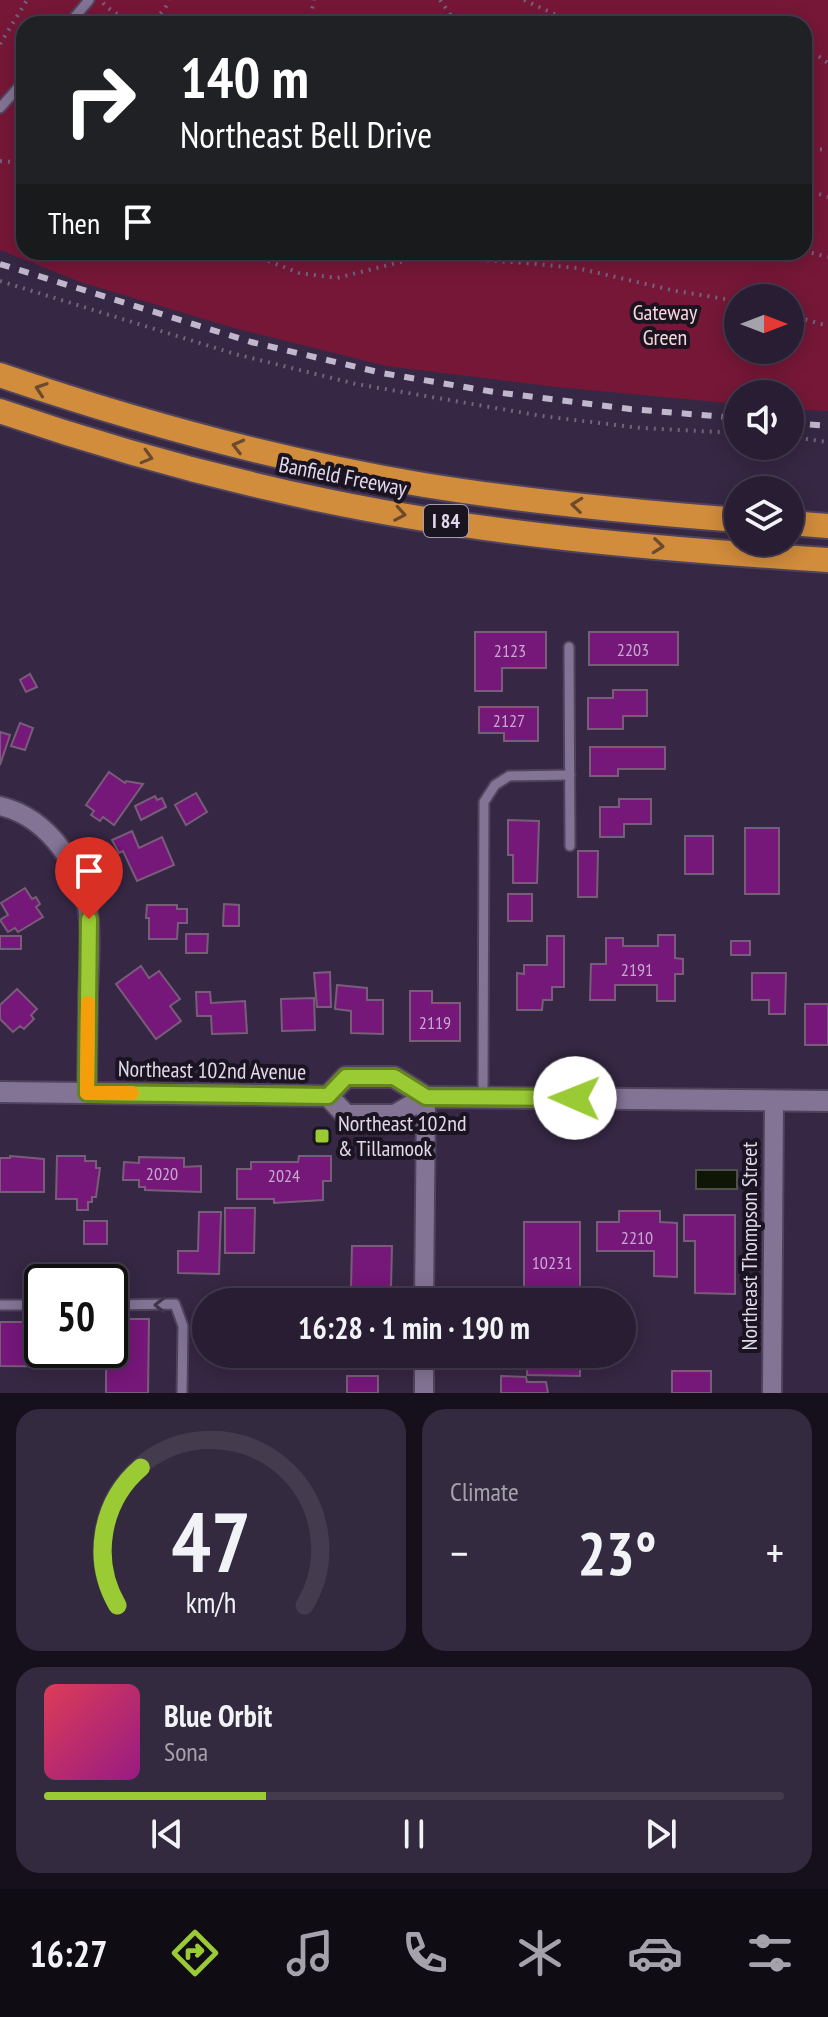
<!DOCTYPE html>
<meta charset="utf-8">
<style>
body{margin:0;font-family:"PT Sans Narrow",sans-serif;background:#342a3f;color:#f1f3f6;height:100vh;display:flex;flex-direction:column;font-size:30px;white-space:nowrap}
*{box-sizing:border-box;margin:0}
p{font-size:26px;color:#a5a2ac}
.icon{flex:none;width:44px;height:44px;fill:none;stroke:currentColor;stroke-width:2;stroke-linecap:round;stroke-linejoin:round}
.map{position:relative;height:1393px;overflow:hidden}
.drawer{display:flex;flex-direction:column;gap:16px;padding:16px;background:#16101c;flex:1}
.drawer>*{flex:none}
.banner{position:absolute;left:16px;top:16px;width:796px;height:244px;border-radius:24px;box-shadow:0 4px 20px #0003,0 0 0 2px #443b4e;background:#202124;color:#fff;overflow:hidden}
.needle{width:52px;rotate:90deg}
.controls{position:absolute;left:724px;top:284px;display:grid;gap:16px}
.controls a{display:grid;place-items:center;width:80px;height:80px;border-radius:50%;background:#281d33;box-shadow:0 4px 20px #0003,0 0 0 2px #443b4e;font-size:40px}
.speed{position:absolute;left:24px;top:1264px;display:flex;gap:16px;font-size:40px;font-weight:700;text-align:center}
.speed>*{display:grid;place-content:center;width:104px;height:104px;border-radius:50%;background:#281d33;box-shadow:0 4px 20px #0003,0 0 0 2px #443b4e;line-height:1}
.speed .limit{border:4px solid #111;border-radius:12px;background:#fff;color:#111}
.pin{position:absolute;display:grid;place-items:center;width:68px;height:68px;color:#fff;margin:-82px -34px;border-radius:50% 50% 50% 0;rotate:-45deg;box-shadow:0 0 8px #0007}
.pin .icon{rotate:45deg}
.me{position:absolute;width:88px;margin:-44px;rotate:271deg;stroke-linejoin:round;filter:drop-shadow(0 0 6px #0008)}
.turn{display:flex;align-items:center;gap:28px;height:168px;padding:0 32px;font-size:36px}
.turn .icon{width:104px;height:104px;stroke-width:2.5}
.turn b{display:block;font-size:56px;line-height:68px}
.then{display:flex;align-items:center;height:76px;padding:0 32px;background:#0003;gap:16px;font-size:30px}
.big{font-size:60px;font-weight:800;line-height:1.1}
.drawer .card{flex:1;display:flex;flex-direction:column;justify-content:center;gap:12px;min-width:0;padding:0 28px;border-radius:24px;background:#342a3f}
.drawer .dial{align-items:center;gap:0}
.dial svg{height:208px;overflow:visible;fill:none;stroke:#443b4e;stroke-width:7;stroke-linecap:round;text-anchor:middle}
.dial text{fill:#f1f3f6;stroke:none}
.song{display:flex;align-items:center;gap:24px}
.cover{width:96px;height:96px;border-radius:12px;background:linear-gradient(135deg,hsl(350 70% 55%),hsl(310 70% 35%))}
.played{height:8px;border-radius:4px;background:linear-gradient(90deg,#9acb35 30%,#443b4e 30%)}
.keys{display:flex;justify-content:space-around;direction:ltr}
.heat{display:flex;justify-content:space-between;align-items:center;font-size:44px;direction:ltr}
.drawer .tiles{flex:1;display:grid;gap:16px;grid-template-columns:1fr 1fr}
.card:last-child{grid-column:span 2}
.trip{position:absolute;left:192px;top:1288px;width:444px;height:80px;border-radius:40px;background:#281d33;box-shadow:0 4px 20px #0003,0 0 0 2px #443b4e;font-weight:800;line-height:80px;text-align:center}
.tabs{display:flex;height:128px;justify-content:space-around;align-items:center;background:#100c14;color:#a5a2ac}
.tabs .icon{width:56px;height:56px}
.tabs .active{color:#9acb35}
.tabs b{font-size:36px;color:#f1f3f6}
.map>svg:first-child{display:block}
</style>
<div class="map">
<svg width="828" height="1393" viewBox="0 0 828 1393">
<rect width="100%" height="100%" fill="#362744"/>
<path fill="#761737" fill-rule="evenodd" d="M 0,0 L 828,0 L 828,411 L 790,409 L 790,394 L 738,394 L 738,404 L 556,387 L 386,366 L 234,328 L 80,282 L 0,250 ZM 24,24 L 804,24 L 804,252 L 24,252 ZM 738,298 L 790,298 L 790,350 L 738,350 Z"/>
<rect fill="#0f1605" stroke="#4e504a" stroke-width="2" x="696" y="1170" width="41" height="19"/>
<g fill="#76177a" stroke="#785d78" stroke-width="2">
<path d="M 475,632 L 546,632 L 546,668 L 502,668 L 502,691 L 475,691 Z"/>
<rect x="589" y="632" width="89" height="33"/>
<path d="M 30,674 L 37,687 L 26,692 L 20,680 Z"/>
<path d="M 613,690 L 647,690 L 647,716 L 623,716 L 623,729 L 588,729 L 588,698 L 613,698 Z"/>
<path d="M 479,707 L 538,707 L 538,741 L 504,741 L 504,733 L 479,733 Z"/>
<path d="M 20,723 L 33,728 L 25,750 L 11,746 Z"/>
<path d="M 0,732 L 10,735 L 0,765 Z"/>
<path d="M 590,747 L 665,747 L 665,769 L 618,769 L 618,776 L 590,776 Z"/>
<path d="M 109,772 L 125,783 L 126,781 L 143,784 L 114,825 L 103,817 L 100,821 L 91,815 L 94,811 L 86,805 Z"/>
<path d="M 196,793 L 207,812 L 186,825 L 175,805 Z"/>
<path d="M 155,796 L 157,800 L 162,798 L 166,807 L 141,820 L 135,806 Z"/>
<path d="M 619,799 L 651,799 L 651,824 L 624,824 L 624,837 L 600,837 L 600,807 L 619,807 Z"/>
<path d="M 508,820 L 539,821 L 537,883 L 513,883 L 513,855 L 508,855 Z"/>
<rect x="745" y="828" width="34" height="66"/>
<path d="M 132,831 L 139,848 L 162,837 L 174,865 L 137,881 L 123,851 L 119,853 L 112,840 Z"/>
<rect x="685" y="836" width="28" height="38"/>
<path d="M 578,851 L 598,851 L 597,897 L 578,897 Z"/>
<path d="M 25,888 L 32,899 L 36,897 L 40,904 L 36,907 L 43,917 L 18,932 L 15,928 L 8,932 L 0,920 L 8,915 L 1,903 Z"/>
<rect x="508" y="894" width="24" height="27"/>
<path d="M 224,904 L 239,905 L 239,926 L 223,926 Z"/>
<path d="M 147,905 L 177,905 L 177,909 L 187,909 L 187,923 L 178,923 L 177,939 L 149,939 L 149,918 L 146,918 Z"/>
<path d="M 186,934 L 208,934 L 207,953 L 186,953 Z"/>
<path d="M 658,935 L 675,935 L 675,958 L 683,959 L 683,974 L 675,974 L 675,1001 L 657,1001 L 657,985 L 615,985 L 615,1000 L 590,1000 L 591,964 L 606,964 L 606,938 L 623,938 L 623,946 L 658,946 Z"/>
<rect x="0" y="936" width="21" height="13"/>
<path d="M 547,936 L 564,936 L 564,987 L 552,987 L 552,1000 L 543,1000 L 542,1010 L 517,1010 L 517,973 L 524,974 L 524,965 L 547,965 Z"/>
<rect x="731" y="941" width="19" height="14"/>
<path d="M 141,966 L 149,978 L 159,971 L 180,999 L 170,1006 L 181,1021 L 156,1039 L 116,984 Z"/>
<path d="M 330,972 L 331,1007 L 317,1007 L 314,973 Z"/>
<path d="M 752,973 L 786,973 L 785,1014 L 769,1014 L 769,1000 L 752,1000 Z"/>
<path d="M 337,985 L 367,988 L 367,1000 L 383,1000 L 383,1034 L 351,1033 L 351,1011 L 335,1009 Z"/>
<path d="M 17,989 L 37,1009 L 31,1015 L 34,1019 L 24,1029 L 20,1026 L 13,1032 L 0,1019 L 0,1005 Z"/>
<path d="M 410,991 L 432,991 L 432,1003 L 460,1003 L 460,1041 L 410,1041 Z"/>
<path d="M 196,992 L 210,992 L 211,1003 L 245,1001 L 247,1033 L 212,1034 L 211,1016 L 197,1016 Z"/>
<path d="M 314,998 L 315,1030 L 282,1031 L 281,999 Z"/>
<rect x="805" y="1004" width="23" height="41"/>
<path d="M 10,1156 L 44,1159 L 44,1192 L 0,1192 L 0,1158 L 10,1158 Z"/>
<path d="M 57,1156 L 85,1156 L 85,1161 L 96,1161 L 96,1168 L 100,1168 L 96,1197 L 92,1197 L 92,1202 L 88,1202 L 88,1210 L 77,1210 L 77,1199 L 56,1199 Z"/>
<path d="M 299,1156 L 331,1156 L 331,1181 L 323,1181 L 323,1200 L 274,1203 L 274,1199 L 237,1199 L 237,1169 L 251,1169 L 251,1162 L 298,1162 Z"/>
<path d="M 139,1157 L 184,1158 L 184,1167 L 201,1166 L 201,1192 L 145,1190 L 145,1187 L 139,1187 L 139,1180 L 123,1180 L 124,1162 L 139,1163 Z"/>
<path d="M 225,1208 L 255,1208 L 254,1253 L 225,1253 Z"/>
<path d="M 619,1211 L 660,1211 L 660,1222 L 677,1223 L 677,1277 L 654,1276 L 654,1251 L 597,1251 L 597,1222 L 619,1222 Z"/>
<path d="M 199,1212 L 221,1212 L 219,1274 L 178,1273 L 178,1251 L 198,1251 Z"/>
<path d="M 684,1215 L 735,1215 L 735,1294 L 695,1293 L 695,1241 L 684,1241 Z"/>
<rect x="84" y="1221" width="23" height="23"/>
<rect x="524" y="1222" width="56" height="80"/>
<path d="M 352,1246 L 392,1246 L 391,1288 L 382,1288 L 382,1302 L 360,1302 L 360,1289 L 351,1288 Z"/>
<path d="M 110,1319 L 149,1319 L 148,1393 L 106,1393 L 106,1350 L 110,1350 Z"/>
<path d="M 0,1322 L 42,1322 L 42,1350 L 88,1350 L 88,1367 L 0,1366 Z"/>
<path d="M 524,1354 L 580,1354 L 580,1376 L 527,1375 L 528,1354 Z"/>
<rect x="672" y="1371" width="39" height="22"/>
<rect x="347" y="1376" width="31" height="17"/>
<path d="M 501,1376 L 526,1377 L 527,1382 L 546,1382 L 548,1393 L 501,1393 Z"/>
</g>
<g fill="none" stroke-linecap="round" stroke-linejoin="round">
<g stroke="#50435c" stroke-width="13">
<g id="lane">
<path d="M 69,24 L 89,0"/>
<path d="M 0,108 L 24,81"/>
<path d="M 569,647 L 570,846"/>
<path d="M 483,1097 L 484,802 L 495,785 L 509,776 L 570,775"/>
<path d="M 0,1305 L 42,1305"/>
<path d="M 110,1305 L 175,1304 L 183,1326 L 182,1393"/>
</g>
</g>
<g stroke="#50435c" stroke-width="22">
<g id="street">
<path d="M 0,806 C 50,818 84,870 89,920 C 91,944 89,970 88,994 C 88,1027 87,1060 87,1093"/>
<path d="M 424,1302 L 426,1097"/>
<path d="M 424,1393 L 424,1354"/>
<path d="M 772,1393 L 774,1100"/>
</g>
</g>
<g stroke="#50435c" stroke-width="24">
<g id="secondary">
<path d="M 0,1092 L 328,1096 L 346,1115 L 395,1115 L 426,1097 L 828,1101"/>
<path d="M 328,1096 L 346,1077 L 394,1077 L 426,1097"/>
</g>
</g>
<g stroke="#50435c" stroke-width="28">
<g id="highway">
<path d="M 0,375 C 138,422 280,461 424,485 C 528,502 633,512 738,520"/>
<path d="M 0,411 C 105,447 213,477 322,500 C 488,535 659,549 828,560"/>
<path d="M 790,523 L 828,526"/>
</g>
</g>
<g stroke="#71647d" stroke-width="4" stroke-dasharray="2 6" stroke-linecap="butt">
<path d="M 440,0 L 457,24"/>
<path d="M 524,0 L 576,24"/>
<path d="M 103,3 C 121,22 157,32 169,0"/>
<path d="M 309,24 L 314,0"/>
<path d="M 0,44 L 27,0"/>
<path d="M 804,51 L 817,55 L 828,63"/>
<path d="M 804,148 L 828,150"/>
<path d="M 0,161 L 24,163"/>
<path d="M 804,189 L 828,197"/>
<path d="M 804,251 L 828,257"/>
<path d="M 246,252 L 299,273 L 337,278 L 424,256 L 526,263 L 577,268 L 676,291 L 738,301"/>
<path d="M 0,281 L 235,354 L 356,384 L 542,416 L 641,428 L 738,433"/>
<path d="M 790,315 L 828,326"/>
<path d="M 790,437 L 828,442"/>
</g>
<use href="#lane" stroke="#837395" stroke-width="9"/>
<use href="#street" stroke="#837395" stroke-width="18"/>
<use href="#secondary" stroke="#837395" stroke-width="20"/>
<use href="#highway" stroke="#d18c3c" stroke-width="24"/>
<g stroke="#c1b7cc" stroke-width="6" stroke-dasharray="10 10" stroke-linecap="butt">
<path d="M 0,264 L 251,342 L 382,373 L 494,392 L 630,409 L 738,418"/>
<path d="M 790,423 L 828,426"/>
</g>
</g>
<defs><path id="oneway-chevron" d="M-2-3.5L2.5 0L-2 3.5" fill="none" stroke-width="1.6" stroke-linecap="round" stroke-linejoin="round" transform="scale(2)"/></defs>
<g stroke="#6c4a2d">
<use href="#oneway-chevron" transform="translate(41 389) rotate(-161)"/>
<use href="#oneway-chevron" transform="translate(238 446) rotate(-166)"/>
<use href="#oneway-chevron" transform="translate(147 457) rotate(16)"/>
<use href="#oneway-chevron" transform="translate(577 505) rotate(-174)"/>
<use href="#oneway-chevron" transform="translate(400 514) rotate(10)"/>
<use href="#oneway-chevron" transform="translate(658 546) rotate(6)"/>
</g>
<use stroke="#3f354a" href="#oneway-chevron" transform="translate(160 1305) rotate(180)"/>
<g fill="none" stroke-linecap="round" stroke-linejoin="round">
<g stroke="#648422" stroke-width="20">
<path id="route" d="M 89,919 L 87,1093 L 328,1096 L 346,1077 L 394,1077 L 426,1097 L 575,1098"/>
</g>
<use href="#route" stroke="#9acb35" stroke-width="14"/>
<path stroke="#f59e0b" stroke-width="14" d="M 88,1003 L 87,1093 L 132,1093"/>
</g>
<rect fill="#9acb35" stroke="#1a1421" stroke-width="3" x="314" y="1128" width="16" height="16" rx="4"/>
<g text-anchor="middle" dominant-baseline="central" stroke-width="8" stroke-linejoin="round" paint-order="stroke">
<g font-size="18" fill="#c6a8cf">
<text x="633" y="649">2203</text>
<text x="510" y="650">2123</text>
<text x="509" y="720">2127</text>
<text x="637" y="969">2191</text>
<text x="435" y="1022">2119</text>
<text x="162" y="1173">2020</text>
<text x="284" y="1175">2024</text>
<text x="637" y="1237">2210</text>
<text x="552" y="1262">10231</text>
</g>
<rect fill="#1a1421" stroke="#a59dae" stroke-width="2" x="424" y="505" width="44" height="32" rx="6"/>
<g font-size="20" font-weight="bold" fill="#e1d8eb">
<text x="446" y="521">I 84</text>
</g>
<g font-size="22" fill="#f9d6dc" stroke="#1a1421">
<text x="665" y="312">Gateway<tspan x="665" dy="25">Green</tspan></text>
</g>
<g font-size="22" fill="#e1d8eb" stroke="#1a1421">
<text transform="translate(343 476) rotate(11)">Banfield Freeway</text>
<text transform="translate(212 1070) rotate(1)">Northeast 102nd Avenue</text>
<text transform="translate(749 1246) rotate(-90)">Northeast Thompson Street</text>
</g>
<g font-size="22" fill="#e1d8eb" stroke="#1a1421" text-anchor="start">
<text x="338" y="1123">Northeast 102nd<tspan x="338" dy="25">&amp; Tillamook</tspan></text>
</g>
</g>
</svg>
<div class="controls">
<a><svg class="needle" viewBox="-14 -14 28 28"><path d="M0-13l5 13h-10z" fill="#e53935"/><path d="M0 13l5-13h-10z" fill="#a5a2ac"/></svg></a>
<a><svg class="icon" aria-label="sound" viewBox="0 0 24 24"><path d="M4 9h4l5-4v14l-5-4H4zM17 9q2 3 0 6"/></svg></a>
<a><svg class="icon" aria-label="layers" viewBox="0 0 24 24"><path d="M12 4l9 5-9 5-9-5zM3 14l9 5 9-5"/></svg></a>
</div>
<div class="speed"><div class="limit">50</div></div>
<div class="pin" style="left:89px;top:919px;background:#d93025"><svg class="icon" aria-label="arrive" viewBox="0 0 24 24"><path d="M6 21V4h12l-3 4 3 4H6"/></svg></div>
<svg class="me" style="left:575px;top:1098px" viewBox="-20 -20 40 40"><circle r="19" fill="#fff"/><path d="M0-13L10 11 0 6-10 11z" fill="#9acb35"/></svg>
<div class="trip">16:28 · 1 min · 190 m</div>
<div class="banner">
<div class="turn"><svg class="icon" aria-label="right" viewBox="0 0 24 24"><path d="M7 20v-9h11M14 6l5 5-5 5"/></svg><div><b>140 m</b>Northeast Bell Drive</div></div>
<div class="then">Then<svg class="icon" aria-label="arrive" viewBox="0 0 24 24"><path d="M6 21V4h12l-3 4 3 4H6"/></svg></div>
</div>
</div>
<section class="drawer">
<div class="tiles">
<div class="card dial"><svg viewBox="0 0 100 80">
<path d="M14 69A42 42 0 1 1 86 69"/>
<path d="M14 69A42 42 0 0 1 23 16" stroke="#9acb35"/>
<text x="50" y="56" font-size="32" font-weight="700">47</text>
<text x="50" y="72" font-size="11">km/h</text>
</svg></div>
<div class="card"><p>Climate</p>
<div class="heat"><a>−</a><b class="big">23°</b><a>+</a></div>
</div>
<div class="card">
<div class="song"><i class="cover"></i><div><b>Blue Orbit</b><p>Sona</p></div></div>
<div class="played"></div>
<div class="keys"><svg class="icon" aria-label="previous" viewBox="0 0 24 24"><path d="M18 5L8 12l10 7zM5 5v14"/></svg><svg class="icon" aria-label="pause" viewBox="0 0 24 24"><path d="M8 5v14M16 5v14"/></svg><svg class="icon" aria-label="next" viewBox="0 0 24 24"><path d="M6 5l10 7-10 7zM19 5v14"/></svg></div>
</div>
</div>
</section>
<nav class="tabs">
<b>16:27</b>
<svg class="icon active" aria-label="directions" viewBox="0 0 24 24"><path d="M12 3l9 9-9 9-9-9zM9 14v-3h6M13 9l2 2-2 2"/></svg>
<svg class="icon" aria-label="music" viewBox="0 0 24 24"><path d="M9 18V5l10-2v13"/><circle cx="6" cy="18" r="3"/><circle cx="16" cy="16" r="3"/></svg>
<svg class="icon" aria-label="phone" viewBox="0 0 24 24"><path d="M5 4h4l2 5-3 2q2 4 5 5l2-3 5 2v4C11 20 4 13 5 4z"/></svg>
<svg class="icon" aria-label="climate" viewBox="0 0 24 24"><path d="M12 3v18M4 7l16 10M4 17L20 7"/></svg>
<svg class="icon" aria-label="car" viewBox="0 0 24 24"><path d="M5 17H2v-5l4-1 3-4h7l3 4 3 1v5h-3M9 17h6M6 11h13"/><circle cx="7" cy="17" r="2"/><circle cx="17" cy="17" r="2"/></svg>
<svg class="icon" aria-label="filters" viewBox="0 0 24 24"><path d="M4 7h16M4 17h16"/><circle cx="9" cy="7" r="2"/><circle cx="15" cy="17" r="2"/></svg>
</nav>
